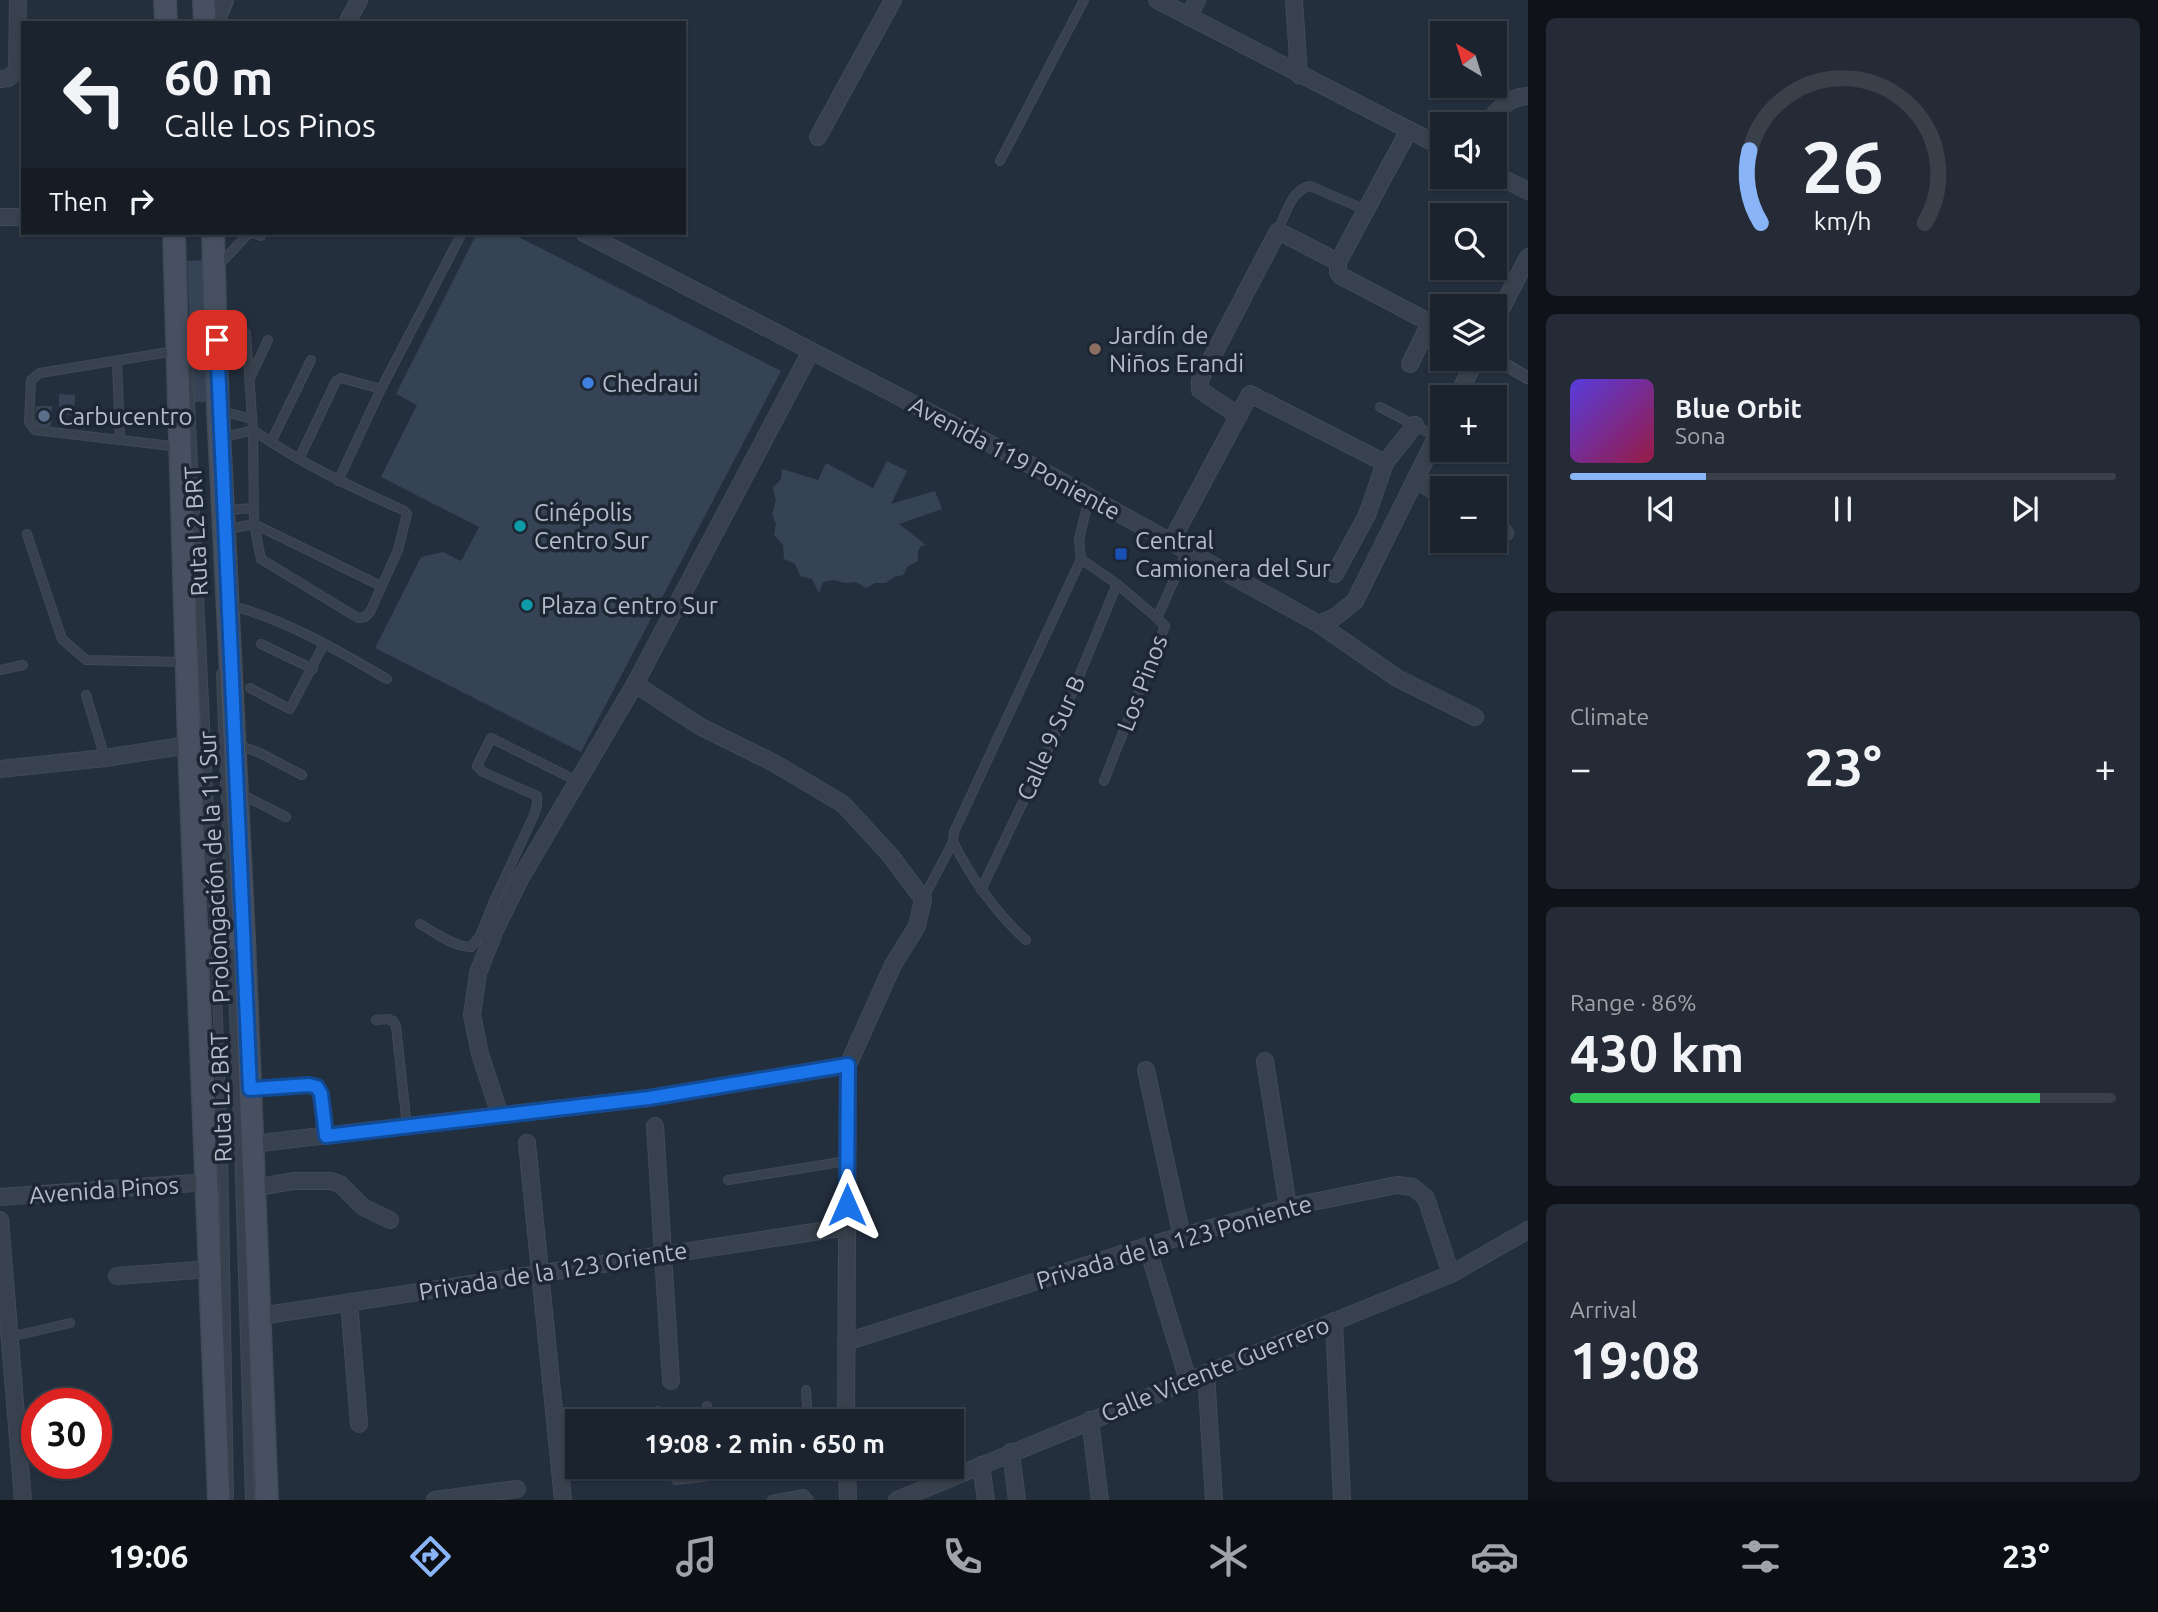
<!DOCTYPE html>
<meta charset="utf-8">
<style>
body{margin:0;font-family:Ubuntu,sans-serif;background:#242b36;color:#f1f3f6;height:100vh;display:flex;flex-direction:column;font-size:26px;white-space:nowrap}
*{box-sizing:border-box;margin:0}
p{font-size:23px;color:#a0a4aa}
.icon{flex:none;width:38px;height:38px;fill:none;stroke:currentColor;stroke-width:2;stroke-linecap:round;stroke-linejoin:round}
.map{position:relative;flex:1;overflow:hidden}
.details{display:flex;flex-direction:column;gap:18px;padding:18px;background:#0f1319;width:630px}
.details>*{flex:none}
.banner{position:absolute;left:21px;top:21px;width:665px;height:214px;border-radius:0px;box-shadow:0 2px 5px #0004,0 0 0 2px #39404a;background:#1b232e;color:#f1f3f6;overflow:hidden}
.needle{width:46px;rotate:322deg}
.controls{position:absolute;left:1430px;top:21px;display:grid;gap:14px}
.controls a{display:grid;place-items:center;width:77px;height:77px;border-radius:0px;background:#1b232e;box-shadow:0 2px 5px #0004,0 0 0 2px #39404a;font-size:35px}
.speed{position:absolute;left:21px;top:1388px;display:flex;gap:14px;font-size:35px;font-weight:700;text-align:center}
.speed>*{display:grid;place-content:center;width:91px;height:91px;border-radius:50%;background:#1b232e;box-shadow:0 2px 5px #0004,0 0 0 2px #39404a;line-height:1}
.speed .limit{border:10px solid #d22;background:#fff;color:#111}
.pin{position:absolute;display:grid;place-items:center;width:60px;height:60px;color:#fff;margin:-30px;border-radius:14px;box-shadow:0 4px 10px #0006}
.me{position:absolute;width:77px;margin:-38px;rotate:0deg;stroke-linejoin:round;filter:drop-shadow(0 0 5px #0008)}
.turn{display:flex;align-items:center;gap:24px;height:147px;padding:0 28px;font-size:32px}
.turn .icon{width:91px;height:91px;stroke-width:2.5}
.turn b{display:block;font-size:49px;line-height:60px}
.then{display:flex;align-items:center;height:66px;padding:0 28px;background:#0003;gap:14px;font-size:26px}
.big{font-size:52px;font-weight:700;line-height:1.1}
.details .widget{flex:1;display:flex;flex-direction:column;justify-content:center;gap:10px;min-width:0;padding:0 24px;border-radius:10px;background:#242b36}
.details .dial{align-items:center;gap:0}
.dial svg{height:182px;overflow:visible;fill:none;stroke:#39404a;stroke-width:7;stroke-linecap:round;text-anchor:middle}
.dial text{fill:#f1f3f6;stroke:none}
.song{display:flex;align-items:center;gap:21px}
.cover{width:84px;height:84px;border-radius:10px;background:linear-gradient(135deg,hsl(250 70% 55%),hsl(340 70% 35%))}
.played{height:7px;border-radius:4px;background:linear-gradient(90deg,#8ab4f8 25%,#39404a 25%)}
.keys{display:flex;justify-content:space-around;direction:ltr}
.heat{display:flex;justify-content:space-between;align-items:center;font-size:38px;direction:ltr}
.charge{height:10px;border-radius:5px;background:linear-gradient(90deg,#34c759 86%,#39404a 0)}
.trip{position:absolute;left:565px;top:1409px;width:399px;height:70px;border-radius:0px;background:#1b232e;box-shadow:0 2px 5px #0004,0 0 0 2px #39404a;font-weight:700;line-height:70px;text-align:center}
.tabs{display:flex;height:112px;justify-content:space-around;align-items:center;background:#0b0e12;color:#a0a4aa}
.tabs .icon{width:49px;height:49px}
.tabs .active{color:#8ab4f8}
.tabs b{font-size:32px;color:#f1f3f6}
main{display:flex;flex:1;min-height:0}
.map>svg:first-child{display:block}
</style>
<main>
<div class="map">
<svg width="1528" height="1500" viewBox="0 0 1528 1500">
<rect width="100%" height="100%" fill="#242f3e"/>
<g fill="#364354">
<path d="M 477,233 L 511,233 L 781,371 L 581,752 L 375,648 L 421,557 L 443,552 L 461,561 L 479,527 L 381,477 L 417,405 L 396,394 Z"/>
<path d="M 203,260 L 209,402 L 193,402 L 187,261 Z"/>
<path d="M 59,394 L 75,395 L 74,415 L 59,414 Z"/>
<path d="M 36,406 L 52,406 L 51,426 L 35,426 Z"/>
<path d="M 887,461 L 907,471 L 891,504 L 935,491 L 942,509 L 899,524 L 926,545 L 921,546 L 918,551 L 918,561 L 908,566 L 903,575 L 894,577 L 886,583 L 875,583 L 866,588 L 856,582 L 845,583 L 834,580 L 823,582 L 819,593 L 812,579 L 800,576 L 795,564 L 784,559 L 783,545 L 774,535 L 776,524 L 772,514 L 776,501 L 773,488 L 781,479 L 782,469 L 818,480 L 826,463 L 873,488 Z"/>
</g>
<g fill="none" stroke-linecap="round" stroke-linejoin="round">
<g stroke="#414a57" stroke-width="10">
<g id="service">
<path d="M 1000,161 L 1084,0"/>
<path d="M 1278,231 C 1285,215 1292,189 1310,186 L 1366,210"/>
<path d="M 253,233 L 261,236"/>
<path d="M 218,266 L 249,233"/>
<path d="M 175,351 L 40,373 L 31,380 L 29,422 L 35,430 L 180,447"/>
<path d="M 188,359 L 215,940 L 223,1149 L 229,1497"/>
<path d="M 117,361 L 120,440"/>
<path d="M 250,378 L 268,340"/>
<path d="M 1380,407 L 1437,437"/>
<path d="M 221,411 L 252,419"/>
<path d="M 222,438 L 253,430 L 254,524 L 261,559 L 358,618 L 365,617 L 370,612 L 398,550 L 407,514 L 403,510 C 351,487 300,463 253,430 L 246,333"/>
<path d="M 271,442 L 311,360"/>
<path d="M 299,459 L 336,381 L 341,378 L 381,389"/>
<path d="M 338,481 L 381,389 L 462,233"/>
<path d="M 1089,497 L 1079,540 L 1081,559 L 1117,584 L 1157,618"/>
<path d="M 226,510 L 254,508"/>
<path d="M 224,530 L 254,524 L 381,586"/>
<path d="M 27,534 L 62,639 L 86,660 L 184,662"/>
<path d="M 229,605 C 285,619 337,650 387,679"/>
<path d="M 261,644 L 313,669"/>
<path d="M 0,670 L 23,665"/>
<path d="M 221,674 L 239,1147 L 250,1500"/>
<path d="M 250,688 L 290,709 L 324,644"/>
<path d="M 86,695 L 105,758"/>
<path d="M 238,745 L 260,753 L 302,775"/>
<path d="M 1104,781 L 1165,626 L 1157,618 L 1187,551"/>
<path d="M 239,793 L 286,817"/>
<path d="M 953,842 C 972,879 995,912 1026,940"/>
<path d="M 981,890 L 1054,737 L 1117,584"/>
<path d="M 923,899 L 953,842 L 954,832 L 1081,559"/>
<path d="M 420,924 C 436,933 452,946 471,947 L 480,936 L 495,899 L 534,815 L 537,805 L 537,796 L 483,772 L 477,766 L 491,738 L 577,781"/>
<path d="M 376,1020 L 388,1019 L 393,1021 L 396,1026 L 407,1126"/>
<path d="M 253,1089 L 309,1085 L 317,1087 L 321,1094 L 326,1136"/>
<path d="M 728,1180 L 847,1161"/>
<path d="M 10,1337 L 70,1323"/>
<path d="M 806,1390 L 808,1421"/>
<path d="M 707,1406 L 711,1421"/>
<path d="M 658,1411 L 661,1421"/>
<path d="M 672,1466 L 676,1480 L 726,1474 L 754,1466"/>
<path d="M 772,1500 L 804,1494 L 809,1500"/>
</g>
</g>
<g stroke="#414a57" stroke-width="13">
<path id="pedestrian" d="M 1494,358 L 1528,378"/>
</g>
<g stroke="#414a57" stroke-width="18">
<g id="minor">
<path d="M 1157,0 L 1442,147"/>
<path d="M 1294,0 L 1299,75"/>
<path d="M 1189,17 L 1197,0"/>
<path d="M 347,23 L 359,0"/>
<path d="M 0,79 L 8,78 L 17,71 L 18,0"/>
<path d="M 1488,124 C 1496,109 1510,97 1528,96"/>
<path d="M 818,137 L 893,0"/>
<path d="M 1494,174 L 1528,191"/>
<path d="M 0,217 L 23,217"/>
<path d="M 584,233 L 1048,474 L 1319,624 L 1397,678 L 1475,717"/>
<path d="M 1338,262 L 1409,130"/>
<path d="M 1494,323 L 1528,257"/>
<path d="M 1410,364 L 1430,323"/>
<path d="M 1457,397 L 1476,359"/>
<path d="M 1239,416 L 1200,390 L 1200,380 L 1278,231 L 1338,262 L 1338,272 L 1341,276 L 1442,329"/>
<path d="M 1415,479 L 1442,496"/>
<path d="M 1494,527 L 1505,533"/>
<path d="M 1171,542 L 1250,394 L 1385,463"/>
<path d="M 1335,574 L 1367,515 L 1385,463 L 1415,425"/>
<path d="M 1319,624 L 1335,617 L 1355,601 L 1442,426"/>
<path d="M 635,684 L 701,727 L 774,763 L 843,804 L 890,855 L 923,899 L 917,926 L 893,965 L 848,1065 L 846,1421"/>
<path d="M 0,769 L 105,758 L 189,745"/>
<path d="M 1265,1061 L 1288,1207"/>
<path d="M 1146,1070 L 1182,1237"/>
<path d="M 500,1115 L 480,1054 L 472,1015 L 478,973 L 495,930 L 520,879 L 635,684 L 811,351"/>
<path d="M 655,1126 L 671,1381"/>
<path d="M 527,1143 L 563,1500"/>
<path d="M 252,1144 L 649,1098 L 848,1065"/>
<path d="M 254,1188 L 293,1181 L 331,1181 L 340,1184 L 363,1207 L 390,1220"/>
<path d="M 0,1197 L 208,1182"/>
<path d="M 0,1220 L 23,1500"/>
<path d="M 1147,1246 L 1188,1380"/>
<path d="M 117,1276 L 211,1269"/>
<path d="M 349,1302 L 359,1424"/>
<path d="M 260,1316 L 847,1227"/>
<path d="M 1334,1321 L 1342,1500"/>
<path d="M 846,1342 L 1147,1246 L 1288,1207 L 1397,1185 L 1413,1187 L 1426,1198 L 1451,1274"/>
<path d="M 1206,1373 L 1214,1500"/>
<path d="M 1090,1420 L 1100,1500"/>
<path d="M 1011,1452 L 1017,1500"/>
<path d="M 981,1465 L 986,1500"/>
<path d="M 847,1466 L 848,1500"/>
<path d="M 435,1500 L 517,1489"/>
<path d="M 897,1500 L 1451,1274 L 1528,1230"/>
</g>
</g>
<g stroke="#414a57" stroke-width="22">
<path id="tertiary" d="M 213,23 L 223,0"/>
</g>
<g stroke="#414a57" stroke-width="24">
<g id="secondary">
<path d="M 165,0 L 166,23"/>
<path d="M 204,0 L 205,23"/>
<path d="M 174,233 L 189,745 L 219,1500"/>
<path d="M 213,233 L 218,410 L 244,938 L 267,1500"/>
<path d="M 198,942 L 244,938"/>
</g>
</g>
<use href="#service" stroke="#38414e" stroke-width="8"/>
<use href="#pedestrian" stroke="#38414e" stroke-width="10"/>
<use href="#minor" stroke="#38414e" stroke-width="16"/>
<use href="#tertiary" stroke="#38414e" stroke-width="19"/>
<use href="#secondary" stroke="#465061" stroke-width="21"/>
</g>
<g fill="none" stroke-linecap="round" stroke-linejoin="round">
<g stroke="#114b97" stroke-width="18">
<path id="route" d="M 217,340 L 250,1089 L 309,1085 L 317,1087 L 321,1094 L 326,1136 L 649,1098 L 848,1065 L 847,1205"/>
</g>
<use href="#route" stroke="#1a73e8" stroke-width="12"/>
</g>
<circle fill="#8d6e63" stroke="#1d2633" stroke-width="2.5" cx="1095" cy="349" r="7"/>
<circle fill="#3f7fe0" stroke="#1d2633" stroke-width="2.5" cx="588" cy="383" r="7"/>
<circle fill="#5c6f8a" stroke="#1d2633" stroke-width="2.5" cx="44" cy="416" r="7"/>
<g fill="#0f9aa8" stroke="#1d2633" stroke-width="2.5">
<circle cx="520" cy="526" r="7"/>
<circle cx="527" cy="605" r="7"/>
</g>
<rect fill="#1a4fb4" stroke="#1d2633" stroke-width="2.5" x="1114" y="547" width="14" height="14" rx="3.5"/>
<g text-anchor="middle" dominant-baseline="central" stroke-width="7" stroke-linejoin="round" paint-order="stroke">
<g font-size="24" fill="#b4bcc9" stroke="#1d2633" text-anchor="start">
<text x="1109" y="335">Jardín de<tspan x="1109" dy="28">Niños Erandi</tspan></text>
<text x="602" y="383">Chedraui</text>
<text x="58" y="416">Carbucentro</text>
<text x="534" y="512">Cinépolis<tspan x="534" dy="28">Centro Sur</tspan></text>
<text x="1135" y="540">Central<tspan x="1135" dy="28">Camionera del Sur</tspan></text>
<text x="541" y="605">Plaza Centro Sur</text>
</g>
<g font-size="24" fill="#b4bcc9" stroke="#1d2633">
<text transform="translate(1015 458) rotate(28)">Avenida 119 Poniente</text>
<text transform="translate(196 531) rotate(-93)">Ruta L2 BRT</text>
<text transform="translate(1142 683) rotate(-69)">Los Pinos</text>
<text transform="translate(1051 738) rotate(-66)">Calle 9 Sur B</text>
<text transform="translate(214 867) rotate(-93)">Prolongación de la 11 Sur</text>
<text transform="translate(221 1097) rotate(-92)">Ruta L2 BRT</text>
<text transform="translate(104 1190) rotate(-4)">Avenida Pinos</text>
<text transform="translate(1174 1242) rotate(-16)">Privada de la 123 Poniente</text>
<text transform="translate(553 1271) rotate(-9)">Privada de la 123 Oriente</text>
<text transform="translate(1215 1369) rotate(-22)">Calle Vicente Guerrero</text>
</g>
</g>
</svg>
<div class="controls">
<a><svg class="needle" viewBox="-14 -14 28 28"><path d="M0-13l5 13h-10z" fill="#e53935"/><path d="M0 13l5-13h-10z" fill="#a0a4aa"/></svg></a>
<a><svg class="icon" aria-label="sound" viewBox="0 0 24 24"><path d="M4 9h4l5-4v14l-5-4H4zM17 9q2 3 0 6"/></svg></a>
<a><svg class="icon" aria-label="search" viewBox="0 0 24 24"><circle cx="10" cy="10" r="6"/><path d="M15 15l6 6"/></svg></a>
<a><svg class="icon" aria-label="layers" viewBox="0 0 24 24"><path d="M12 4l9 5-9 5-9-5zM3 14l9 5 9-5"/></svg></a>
<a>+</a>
<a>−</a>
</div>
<div class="speed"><div class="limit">30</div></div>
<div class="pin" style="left:217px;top:340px;background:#d93025"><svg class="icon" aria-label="arrive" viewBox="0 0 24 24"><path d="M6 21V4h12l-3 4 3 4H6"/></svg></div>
<svg class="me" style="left:847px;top:1205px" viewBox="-20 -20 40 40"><path d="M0-17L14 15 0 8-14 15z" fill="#1a73e8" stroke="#fff" stroke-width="4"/></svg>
<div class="trip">19:08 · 2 min · 650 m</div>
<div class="banner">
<div class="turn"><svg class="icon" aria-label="left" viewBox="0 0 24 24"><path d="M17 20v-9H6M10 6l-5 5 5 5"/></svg><div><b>60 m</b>Calle Los Pinos</div></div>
<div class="then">Then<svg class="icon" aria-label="right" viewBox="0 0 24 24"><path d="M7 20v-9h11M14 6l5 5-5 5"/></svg></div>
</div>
</div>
<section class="details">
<div class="widget dial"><svg viewBox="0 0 100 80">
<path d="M14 69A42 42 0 1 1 86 69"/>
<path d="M14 69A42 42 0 0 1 9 37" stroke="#8ab4f8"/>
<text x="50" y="56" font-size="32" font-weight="700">26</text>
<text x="50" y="72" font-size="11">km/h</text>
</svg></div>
<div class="widget">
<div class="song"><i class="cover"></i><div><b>Blue Orbit</b><p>Sona</p></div></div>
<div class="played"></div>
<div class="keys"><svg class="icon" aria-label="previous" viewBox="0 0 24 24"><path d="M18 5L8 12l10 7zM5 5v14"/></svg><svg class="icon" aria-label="pause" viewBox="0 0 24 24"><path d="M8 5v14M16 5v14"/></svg><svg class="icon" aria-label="next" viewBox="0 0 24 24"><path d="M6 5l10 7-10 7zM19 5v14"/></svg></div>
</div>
<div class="widget"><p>Climate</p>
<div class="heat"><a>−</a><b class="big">23°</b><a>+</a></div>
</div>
<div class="widget"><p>Range · 86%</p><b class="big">430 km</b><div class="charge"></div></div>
<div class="widget"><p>Arrival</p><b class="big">19:08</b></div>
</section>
</main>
<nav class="tabs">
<b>19:06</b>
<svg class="icon active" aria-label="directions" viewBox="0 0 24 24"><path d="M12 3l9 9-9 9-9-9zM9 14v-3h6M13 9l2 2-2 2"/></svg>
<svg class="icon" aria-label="music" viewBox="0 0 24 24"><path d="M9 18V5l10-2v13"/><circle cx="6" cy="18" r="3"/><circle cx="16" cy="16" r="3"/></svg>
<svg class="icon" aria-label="phone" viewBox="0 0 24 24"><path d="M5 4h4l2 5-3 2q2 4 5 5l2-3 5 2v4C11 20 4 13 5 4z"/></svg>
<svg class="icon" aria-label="climate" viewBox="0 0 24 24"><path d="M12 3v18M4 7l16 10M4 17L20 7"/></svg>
<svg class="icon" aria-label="car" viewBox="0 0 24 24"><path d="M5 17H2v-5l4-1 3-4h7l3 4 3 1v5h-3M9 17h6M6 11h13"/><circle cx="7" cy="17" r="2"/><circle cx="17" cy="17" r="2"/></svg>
<svg class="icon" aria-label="filters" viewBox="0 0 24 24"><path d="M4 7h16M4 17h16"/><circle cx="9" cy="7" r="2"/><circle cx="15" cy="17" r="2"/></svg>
<b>23°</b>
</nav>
